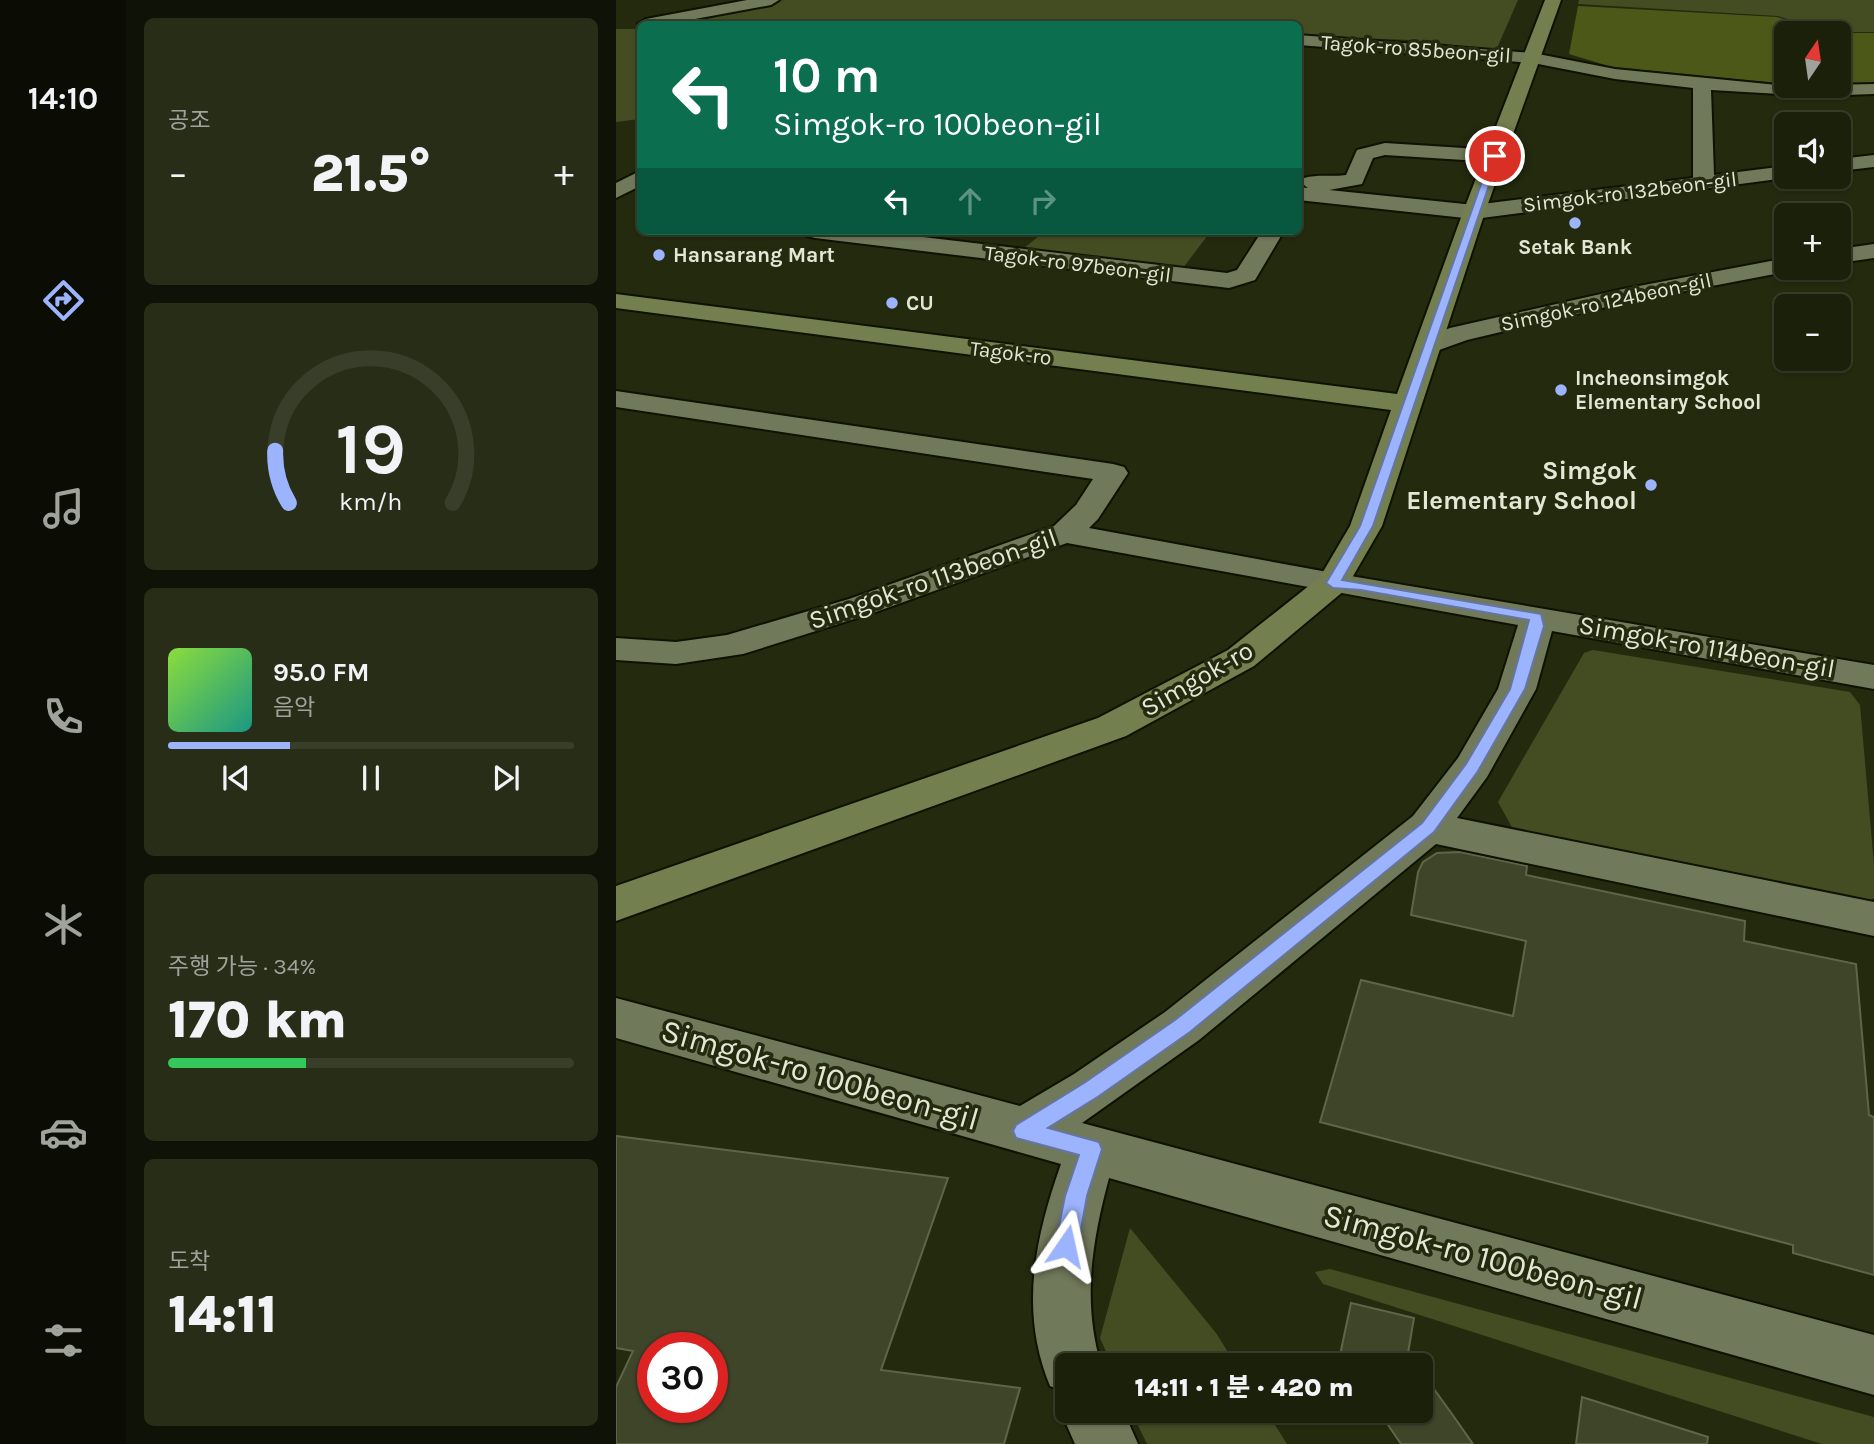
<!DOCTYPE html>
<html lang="ko">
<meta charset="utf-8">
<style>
body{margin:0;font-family:Karla,"Noto Sans KR",sans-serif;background:#282d18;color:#f1f3f6;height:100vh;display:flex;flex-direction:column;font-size:26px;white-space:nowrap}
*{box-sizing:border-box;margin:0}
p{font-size:23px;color:#a0a39c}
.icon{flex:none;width:38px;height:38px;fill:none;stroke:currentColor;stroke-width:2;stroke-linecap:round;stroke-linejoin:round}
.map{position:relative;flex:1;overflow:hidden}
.sheet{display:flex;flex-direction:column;gap:18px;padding:18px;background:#0f1206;width:490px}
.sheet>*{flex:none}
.hud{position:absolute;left:21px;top:21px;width:665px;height:214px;border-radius:10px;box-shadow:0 2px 5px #0004,0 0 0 2px #393e2b;background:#0b6e4f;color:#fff;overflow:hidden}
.needle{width:46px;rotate:13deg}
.tools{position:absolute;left:1158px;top:21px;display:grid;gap:14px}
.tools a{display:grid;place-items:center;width:77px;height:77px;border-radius:10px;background:#1b200a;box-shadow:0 2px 5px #0004,0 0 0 2px #393e2b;font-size:35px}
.speed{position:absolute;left:21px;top:1332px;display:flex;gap:14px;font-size:35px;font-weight:700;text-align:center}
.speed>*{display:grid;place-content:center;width:91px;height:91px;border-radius:50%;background:#1b200a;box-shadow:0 2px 5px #0004,0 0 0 2px #393e2b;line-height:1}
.speed .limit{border:10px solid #d22;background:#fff;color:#111}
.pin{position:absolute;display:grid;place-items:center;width:60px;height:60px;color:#fff;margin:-30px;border:4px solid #fff;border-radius:50%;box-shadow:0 2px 7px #0007}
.me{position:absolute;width:77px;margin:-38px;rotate:11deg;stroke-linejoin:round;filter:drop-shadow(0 0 5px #0008)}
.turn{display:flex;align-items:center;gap:24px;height:147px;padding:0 21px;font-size:32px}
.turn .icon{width:91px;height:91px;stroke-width:2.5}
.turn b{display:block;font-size:49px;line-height:60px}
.lanes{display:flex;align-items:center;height:66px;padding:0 21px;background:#0003;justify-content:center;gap:35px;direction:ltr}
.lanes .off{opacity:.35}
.big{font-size:52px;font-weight:800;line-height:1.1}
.sheet .widget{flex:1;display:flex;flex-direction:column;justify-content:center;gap:10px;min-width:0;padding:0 24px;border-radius:10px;background:#282d18}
.sheet .dial{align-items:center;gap:0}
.dial svg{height:182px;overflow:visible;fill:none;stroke:#393e2b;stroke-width:7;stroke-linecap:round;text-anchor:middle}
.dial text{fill:#f1f3f6;stroke:none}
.song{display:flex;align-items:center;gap:21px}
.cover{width:84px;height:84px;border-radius:10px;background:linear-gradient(135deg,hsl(90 70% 55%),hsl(170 70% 35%))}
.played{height:7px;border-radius:4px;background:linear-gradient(90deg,#9cb4fd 30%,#393e2b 30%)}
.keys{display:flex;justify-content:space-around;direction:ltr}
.heat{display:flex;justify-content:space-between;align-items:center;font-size:38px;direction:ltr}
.charge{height:10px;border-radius:5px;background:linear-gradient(90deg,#34c759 34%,#393e2b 0)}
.trip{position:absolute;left:439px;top:1353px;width:378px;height:70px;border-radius:10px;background:#1b200a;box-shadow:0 2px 5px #0004,0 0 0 2px #393e2b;font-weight:800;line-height:70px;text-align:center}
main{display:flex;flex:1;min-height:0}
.menu{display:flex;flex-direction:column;width:126px;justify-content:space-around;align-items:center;background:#0b0d04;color:#a0a39c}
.menu .icon{width:49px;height:49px}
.menu .on{color:#9cb4fd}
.menu b{font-size:32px;color:#f1f3f6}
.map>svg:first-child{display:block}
</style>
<main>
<nav class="menu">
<b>14:10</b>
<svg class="icon on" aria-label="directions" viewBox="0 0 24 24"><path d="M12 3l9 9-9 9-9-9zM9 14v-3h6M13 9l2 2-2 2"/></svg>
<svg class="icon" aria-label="music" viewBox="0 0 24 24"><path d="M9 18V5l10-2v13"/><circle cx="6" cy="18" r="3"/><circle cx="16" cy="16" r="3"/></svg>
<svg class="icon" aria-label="phone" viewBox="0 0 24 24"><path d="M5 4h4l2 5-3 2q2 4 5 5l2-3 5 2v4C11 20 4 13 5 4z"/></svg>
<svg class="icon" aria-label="climate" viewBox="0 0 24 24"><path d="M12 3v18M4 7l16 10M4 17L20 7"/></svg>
<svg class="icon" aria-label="car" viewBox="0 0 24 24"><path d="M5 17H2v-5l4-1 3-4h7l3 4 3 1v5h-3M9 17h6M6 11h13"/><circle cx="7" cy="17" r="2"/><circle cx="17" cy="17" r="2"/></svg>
<svg class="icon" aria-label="filters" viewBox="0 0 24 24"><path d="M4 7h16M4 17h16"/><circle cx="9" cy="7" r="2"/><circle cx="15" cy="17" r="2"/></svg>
</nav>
<section class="sheet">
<div class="widget"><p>공조</p>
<div class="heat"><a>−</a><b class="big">21.5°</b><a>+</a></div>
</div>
<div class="widget dial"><svg viewBox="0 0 100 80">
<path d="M14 69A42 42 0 1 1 86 69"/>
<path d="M14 69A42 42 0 0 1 8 46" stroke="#9cb4fd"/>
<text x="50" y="56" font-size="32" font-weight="700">19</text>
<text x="50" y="72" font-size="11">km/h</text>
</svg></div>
<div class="widget">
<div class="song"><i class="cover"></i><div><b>95.0 FM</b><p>음악</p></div></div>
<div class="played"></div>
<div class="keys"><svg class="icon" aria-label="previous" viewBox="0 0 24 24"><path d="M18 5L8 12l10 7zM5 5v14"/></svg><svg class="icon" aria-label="pause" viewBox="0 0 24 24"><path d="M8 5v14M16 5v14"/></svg><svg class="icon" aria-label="next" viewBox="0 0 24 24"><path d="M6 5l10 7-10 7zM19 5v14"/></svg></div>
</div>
<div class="widget"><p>주행 가능 · 34%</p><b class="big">170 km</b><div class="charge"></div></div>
<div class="widget"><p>도착</p><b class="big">14:11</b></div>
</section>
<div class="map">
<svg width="1258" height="1444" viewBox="0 0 1258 1444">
<rect width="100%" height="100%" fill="#242a0e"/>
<g fill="#444d22">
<path d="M 168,0 L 902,0 L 881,48 L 874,49 L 795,40 L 683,36 L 682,24 L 42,24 Z"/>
<path d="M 963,0 L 1258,0 L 1258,32 L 1211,32 L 1162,16 L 962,4 Z"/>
<path d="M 0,29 L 24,29 L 24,119 L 0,122 Z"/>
<path d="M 429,231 L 595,231 L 560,277 L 396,258 Z"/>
<path d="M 977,650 L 1234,692 L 1244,705 L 1258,865 L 1258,898 L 1245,906 L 898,831 L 882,802 L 968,653 Z"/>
<path d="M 514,1228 L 600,1333 L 620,1365 L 496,1365 L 484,1338 Z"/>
<path d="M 714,1269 L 1258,1417 L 1258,1444 L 1206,1444 L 707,1284 L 699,1272 Z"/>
<path d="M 515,1411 L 650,1411 L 671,1444 L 531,1444 Z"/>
</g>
<g fill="#4b5818">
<path d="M 962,6 L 1161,17 L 1209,33 L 1171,33 L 1171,84 L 996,67 L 953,54 Z"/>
<path d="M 1223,33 L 1258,33 L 1258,85 L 1223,86 Z"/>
</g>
<g fill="#3e4529" stroke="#5e6648" stroke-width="2" fill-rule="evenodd">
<path d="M 844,852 L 911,866 L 910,875 L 1129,921 L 1128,941 L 1240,964 L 1253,1115 L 1258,1117 L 1258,1275 L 1177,1253 L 1177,1245 L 704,1122 L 745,980 L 897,1016 L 910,941 L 795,915 L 802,872 L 807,862 L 821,853 Z"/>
<path d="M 0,1136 L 332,1178 L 265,1370 L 404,1388 L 388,1444 L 0,1444 L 0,1387 L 17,1351 L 0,1348 ZM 37,1348 L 96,1348 L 96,1407 L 37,1407 Z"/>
<path d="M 735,1303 L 798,1318 L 792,1353 L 801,1365 L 731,1365 L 724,1355 Z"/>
<path d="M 805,1371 L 836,1414 L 857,1444 L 785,1444 L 762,1410 L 805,1410 Z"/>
<path d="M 966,1397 L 1092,1437 L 1091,1444 L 960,1444 Z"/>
</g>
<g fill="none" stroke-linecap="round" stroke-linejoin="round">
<g stroke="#0e1200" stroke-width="4">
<g id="street">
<path d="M 131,0 L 163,0 L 155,5 L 52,24 L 24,24 L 24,27 L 22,24 L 30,19 Z"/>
<path d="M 682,35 L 917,53 L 999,69 L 1171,86 L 1258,84 L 1258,94 L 1199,96 L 1095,90 L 1098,175 L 1171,166 L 1171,177 L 1177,177 L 858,219 L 682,200 L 682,187 L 692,188 L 684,182 L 688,178 C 701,174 716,177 730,175 L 741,150 L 769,143 L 879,150 L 886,152 L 889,156 L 886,160 L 879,162 L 769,155 L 757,158 L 746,184 L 713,190 L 858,205 L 1077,178 L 1077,88 L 999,79 L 917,63 L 682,45 Z"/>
<path d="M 1258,155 L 1258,167 L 1223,171 L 1223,159 Z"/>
<path d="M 24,171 L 24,186 L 0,198 L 0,183 Z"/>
<path d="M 188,231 L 256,231 L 611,273 L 621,270 L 646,231 L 668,231 L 639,280 L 613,288 L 199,238 L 191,236 Z"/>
<path d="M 1258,244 L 1258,258 L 1223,263 L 1223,249 Z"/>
<path d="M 1171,258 L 1171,268 L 1181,268 L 1179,270 L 1007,303 L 851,340 L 812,354 L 803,352 L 799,346 L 803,340 L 834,328 L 1007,289 Z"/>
<path d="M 0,391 L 497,464 L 508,467 L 512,473 L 482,519 L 473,528 L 717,573 L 1258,665 L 1258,689 L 936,631 L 920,689 L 871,777 L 841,818 L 1258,902 L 1258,936 L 820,844 L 583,1040 L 466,1123 L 1258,1335 L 1258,1395 L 493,1178 C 476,1241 466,1301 485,1365 L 452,1365 L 452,1410 L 507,1410 L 522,1444 L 459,1444 L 444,1410 L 451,1393 L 434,1386 C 403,1311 419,1238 445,1164 L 0,1038 L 0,998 L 404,1106 L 458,1074 L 549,1012 L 797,816 L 842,758 L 882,689 L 902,625 L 451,543 L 257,613 L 127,654 L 60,664 L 0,660 L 0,638 L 60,642 L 111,635 L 233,599 L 438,526 L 460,505 L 477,479 L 0,407 Z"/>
</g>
</g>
<g stroke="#0e1200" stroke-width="4">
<path id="secondary" d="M 929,0 L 945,0 L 869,212 L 766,526 L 729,590 L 638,666 L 510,736 L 0,921 L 0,886 L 482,718 L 612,650 L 704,577 L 734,526 L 775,410 L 0,308 L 0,294 L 781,394 L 847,212 Z"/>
</g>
<use href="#street" fill="#71795b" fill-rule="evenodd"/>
<use href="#secondary" fill="#737f4f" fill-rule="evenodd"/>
</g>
<path fill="#9cb4fd" stroke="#6575a4" stroke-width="2" d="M 879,154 L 883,156 L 757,526 L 726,580 L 925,614 L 928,626 L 909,689 L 862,771 L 818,832 L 574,1032 L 483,1096 L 432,1128 L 483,1142 L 486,1149 L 471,1196 L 462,1246 L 458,1254 L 450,1257 L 442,1254 L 439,1246 L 449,1196 L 463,1155 L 400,1138 L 397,1131 L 400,1125 L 468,1083 L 559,1020 L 806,823 L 850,764 L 894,689 L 913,620 L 745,590 L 717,588 L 710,583 L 744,526 L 875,156 Z"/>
<g fill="#9cb4fd" stroke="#242a0e" stroke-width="2.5">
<circle cx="959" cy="223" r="7"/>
<circle cx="43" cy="255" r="7"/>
<circle cx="276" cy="303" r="7"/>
<circle cx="945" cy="390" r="7"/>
<circle cx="1035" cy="485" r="7"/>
</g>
<g text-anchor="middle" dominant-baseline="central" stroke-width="7" stroke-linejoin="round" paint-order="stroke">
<g font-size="21" fill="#e2e7d6" stroke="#242a0e">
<text transform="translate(800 49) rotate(4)">Tagok-ro 85beon-gil</text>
<text transform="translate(1014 192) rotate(-7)">Simgok-ro 132beon-gil</text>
<text transform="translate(462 264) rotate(7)">Tagok-ro 97beon-gil</text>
<text transform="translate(990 302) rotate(-12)">Simgok-ro 124beon-gil</text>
<text transform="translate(395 353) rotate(7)">Tagok-ro</text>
</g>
<g font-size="21" font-weight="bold" fill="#e2e7d6" stroke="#242a0e" text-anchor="start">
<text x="959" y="247" text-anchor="middle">Setak Bank</text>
<text x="57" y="255">Hansarang Mart</text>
<text x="290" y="303">CU</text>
<text x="959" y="378">Incheonsimgok<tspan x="959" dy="24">Elementary School</tspan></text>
</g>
<g font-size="26" font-weight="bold" fill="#e2e7d6" stroke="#242a0e" text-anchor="end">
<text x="1021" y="470">Simgok<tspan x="1021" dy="30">Elementary School</tspan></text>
</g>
<g font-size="26" fill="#e2e7d6" stroke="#242a0e">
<text transform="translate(317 579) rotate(-19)">Simgok-ro 113beon-gil</text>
<text transform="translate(1091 647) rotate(10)">Simgok-ro 114beon-gil</text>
<text transform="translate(581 679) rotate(-30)">Simgok-ro</text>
</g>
<g font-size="32" fill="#e2e7d6" stroke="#242a0e">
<text transform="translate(204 1075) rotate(16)">Simgok-ro 100beon-gil</text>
<text transform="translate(867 1257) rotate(15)">Simgok-ro 100beon-gil</text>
</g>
</g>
</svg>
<div class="tools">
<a><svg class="needle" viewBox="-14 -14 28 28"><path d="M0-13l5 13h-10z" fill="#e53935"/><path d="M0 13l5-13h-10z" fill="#a0a39c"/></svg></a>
<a><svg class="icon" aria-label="sound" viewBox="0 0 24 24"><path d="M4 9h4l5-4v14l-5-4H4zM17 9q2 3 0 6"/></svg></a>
<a>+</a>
<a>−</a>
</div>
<div class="speed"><div class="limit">30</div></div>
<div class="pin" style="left:879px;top:156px;background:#d93025"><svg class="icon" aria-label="arrive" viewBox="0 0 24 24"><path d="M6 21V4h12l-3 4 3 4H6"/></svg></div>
<svg class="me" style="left:450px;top:1246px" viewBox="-20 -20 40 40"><path d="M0-17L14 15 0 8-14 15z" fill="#9cb4fd" stroke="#fff" stroke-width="4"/></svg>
<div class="trip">14:11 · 1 분 · 420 m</div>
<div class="hud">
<div class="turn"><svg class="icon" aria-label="left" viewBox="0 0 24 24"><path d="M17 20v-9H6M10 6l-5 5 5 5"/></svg><div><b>10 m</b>Simgok-ro 100beon-gil</div></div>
<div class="lanes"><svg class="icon" aria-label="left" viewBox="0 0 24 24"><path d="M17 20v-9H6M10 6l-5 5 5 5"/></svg><svg class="icon off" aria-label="ahead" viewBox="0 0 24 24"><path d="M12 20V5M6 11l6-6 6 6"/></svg><svg class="icon off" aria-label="right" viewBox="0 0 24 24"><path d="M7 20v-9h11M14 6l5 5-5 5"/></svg></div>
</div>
</div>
</main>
